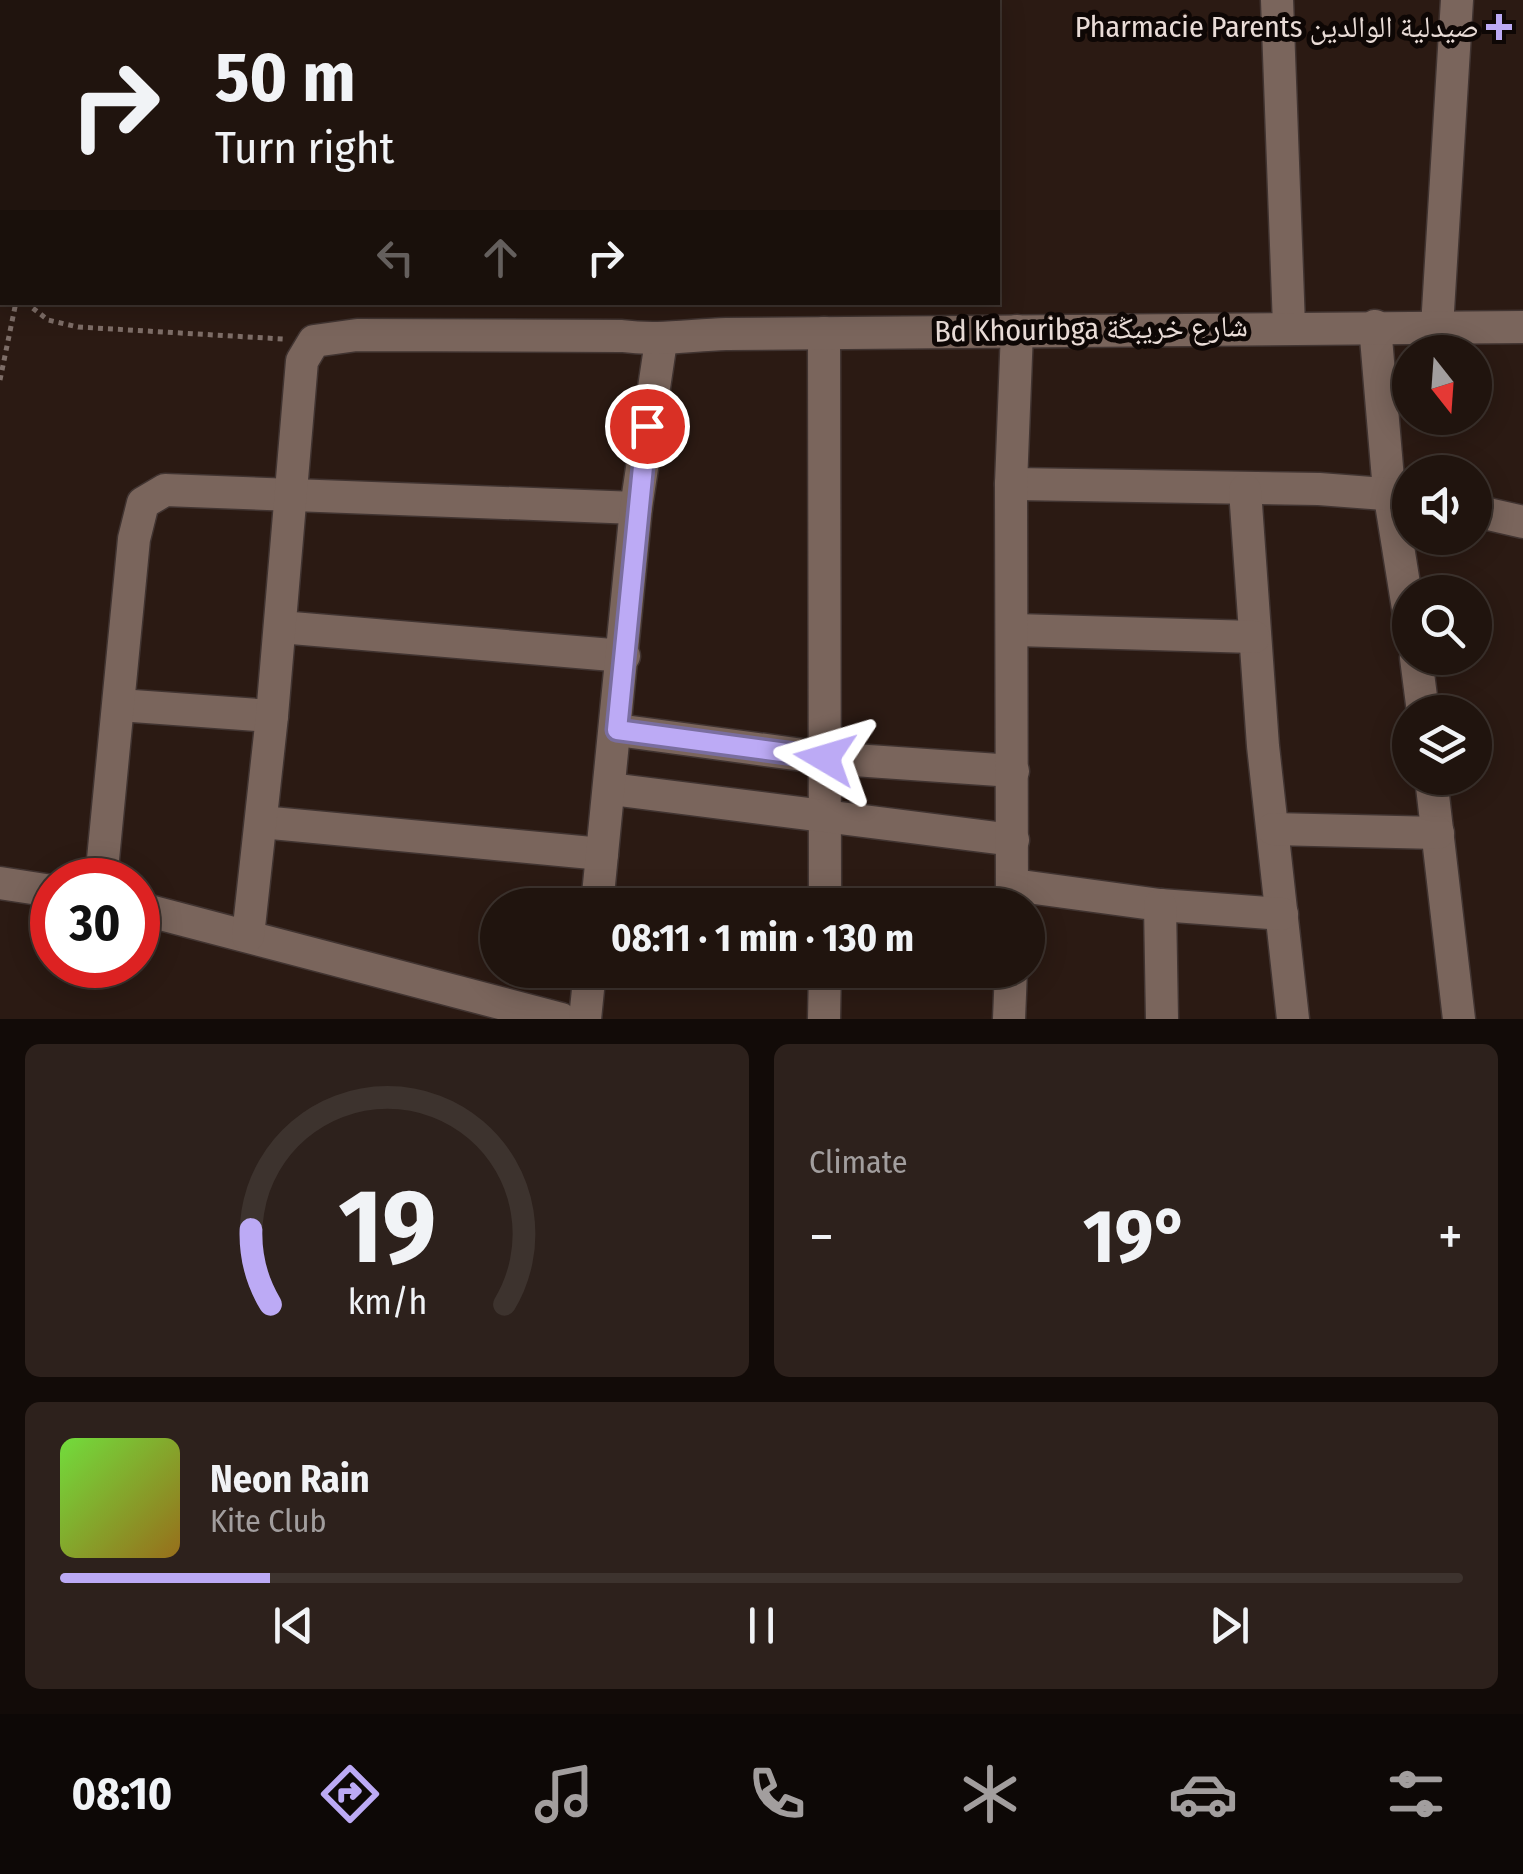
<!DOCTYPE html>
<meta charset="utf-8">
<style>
body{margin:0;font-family:"Fira Sans Condensed","Noto Naskh Arabic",sans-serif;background:#2d211c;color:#f1f3f6;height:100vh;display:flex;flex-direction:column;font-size:38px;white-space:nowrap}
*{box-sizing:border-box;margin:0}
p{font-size:32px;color:#a29e9e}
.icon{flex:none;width:55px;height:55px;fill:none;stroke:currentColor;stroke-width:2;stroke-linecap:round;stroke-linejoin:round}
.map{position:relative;height:1019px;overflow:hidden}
.drawer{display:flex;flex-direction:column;gap:25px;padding:25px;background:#120b08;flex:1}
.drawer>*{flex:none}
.hud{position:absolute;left:0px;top:0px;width:1000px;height:305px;box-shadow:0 5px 25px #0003,0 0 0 2px #3d332e;background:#20140e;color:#f1f3f6;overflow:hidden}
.needle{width:65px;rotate:163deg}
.controls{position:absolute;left:1392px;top:335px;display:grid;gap:20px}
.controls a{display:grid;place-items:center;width:100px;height:100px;border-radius:50%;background:#20140e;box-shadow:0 5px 25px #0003,0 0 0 2px #3d332e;font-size:50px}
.speed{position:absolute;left:30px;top:858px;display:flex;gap:20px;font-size:50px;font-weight:700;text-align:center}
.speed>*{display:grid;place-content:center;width:130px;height:130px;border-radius:50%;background:#20140e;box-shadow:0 5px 25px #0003,0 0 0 2px #3d332e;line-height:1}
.speed .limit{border:15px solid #d22;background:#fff;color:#111}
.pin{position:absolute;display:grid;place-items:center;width:85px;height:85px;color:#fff;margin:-42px;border:5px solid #fff;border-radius:50%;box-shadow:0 2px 10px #0007}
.me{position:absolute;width:110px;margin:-55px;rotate:277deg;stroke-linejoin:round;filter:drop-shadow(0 0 8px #0008)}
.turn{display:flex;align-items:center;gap:35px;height:210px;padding:0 50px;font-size:45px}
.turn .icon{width:130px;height:130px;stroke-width:2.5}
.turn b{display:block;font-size:70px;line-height:85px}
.lanes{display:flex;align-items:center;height:95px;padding:0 50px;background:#0003;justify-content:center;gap:50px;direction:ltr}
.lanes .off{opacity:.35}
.big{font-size:75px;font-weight:700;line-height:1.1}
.drawer .tile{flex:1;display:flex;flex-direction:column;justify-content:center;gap:15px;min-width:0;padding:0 35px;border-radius:15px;background:#2d211c}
.drawer .dial{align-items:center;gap:0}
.dial svg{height:260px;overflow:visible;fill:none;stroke:#3d332e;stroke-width:7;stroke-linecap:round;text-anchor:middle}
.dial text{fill:#f1f3f6;stroke:none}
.song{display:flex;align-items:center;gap:30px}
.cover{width:120px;height:120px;border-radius:15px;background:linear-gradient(135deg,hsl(100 70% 55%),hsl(40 70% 35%))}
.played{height:10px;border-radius:5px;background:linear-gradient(90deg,#bcaaf5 15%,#3d332e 15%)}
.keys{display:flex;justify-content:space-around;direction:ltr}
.heat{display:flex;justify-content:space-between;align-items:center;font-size:55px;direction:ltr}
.drawer .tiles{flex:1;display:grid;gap:25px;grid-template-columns:1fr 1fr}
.tile:last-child{grid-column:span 2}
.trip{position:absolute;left:480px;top:888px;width:565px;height:100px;border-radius:50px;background:#20140e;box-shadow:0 5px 25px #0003,0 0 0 2px #3d332e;font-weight:700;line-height:100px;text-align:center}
.tab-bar{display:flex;height:160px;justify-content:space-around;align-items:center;background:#0d0806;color:#a29e9e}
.tab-bar .icon{width:70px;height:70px}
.tab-bar .on{color:#bcaaf5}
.tab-bar b{font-size:45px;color:#f1f3f6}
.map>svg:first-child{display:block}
</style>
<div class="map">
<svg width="1523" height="1019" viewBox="0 0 1523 1019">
<rect width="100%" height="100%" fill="#2b1a13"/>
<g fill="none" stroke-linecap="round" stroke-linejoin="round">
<g stroke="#413431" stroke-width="35">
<g id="minor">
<path d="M 1277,0 L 1289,326"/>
<path d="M 1375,326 L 1389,491 L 1410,621"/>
<path d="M 1437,327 L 1457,0"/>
<path d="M 824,333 L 825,905"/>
<path d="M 1011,484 L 1319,489 L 1410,496"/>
<path d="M 1245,490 L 1263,746 L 1293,1019"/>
<path d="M 1475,511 L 1523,522"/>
<path d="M 280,627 L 624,656"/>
<path d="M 1012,630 L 1254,637"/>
<path d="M 1416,658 L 1423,712"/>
<path d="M 119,705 L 272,716"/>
<path d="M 617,730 L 825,758 L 1013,771"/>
<path d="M 1431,778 L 1459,1019"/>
<path d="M 611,789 L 1013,840"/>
<path d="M 261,822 L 602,854"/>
<path d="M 1273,829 L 1438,833"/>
<path d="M 101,880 L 134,539 L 143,503 L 165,490 L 636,508"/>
<path d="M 0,883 L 52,891"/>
<path d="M 1013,885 L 1160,905 L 1282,914"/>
<path d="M 597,905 L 636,508 L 661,341"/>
<path d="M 1012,905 L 1011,484 L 1017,331"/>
<path d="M 1160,905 L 1162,1019"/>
<path d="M 138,908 L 561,1019"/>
<path d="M 248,936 L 272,716 L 302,361 L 314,341 L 357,335 L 622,336 C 658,341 690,335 726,334 L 1523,327"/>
<path d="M 585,1019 L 590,970"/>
<path d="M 824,1019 L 825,970"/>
<path d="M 1009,1019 L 1011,970"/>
</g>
</g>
<g stroke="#7d6d67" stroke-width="5" stroke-dasharray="5 5" stroke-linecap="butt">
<path d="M 1,0 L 2,200"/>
<path d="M 25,302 L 48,320 L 78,327 L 283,339"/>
<path d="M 0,380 L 16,302"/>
</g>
<use href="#minor" stroke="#7a655c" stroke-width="32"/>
</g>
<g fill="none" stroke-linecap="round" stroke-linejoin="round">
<g stroke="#7a6e9f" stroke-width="25">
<path id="route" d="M 647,426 L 617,730 L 825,758"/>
</g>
<use href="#route" stroke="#bcaaf5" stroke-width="18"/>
</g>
<path fill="#bcaaf5" stroke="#0e0705" stroke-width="4" d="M1494 12h10v10h10v10h-10v10h-10v-10h-10v-10h10z"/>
<g text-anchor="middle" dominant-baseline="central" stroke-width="10" stroke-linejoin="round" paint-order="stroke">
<g font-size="30" fill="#e9dcd7" stroke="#0e0705" text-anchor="end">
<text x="1479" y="27">Pharmacie Parents صيدلية الوالدين</text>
</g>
<g font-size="30" fill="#e9dcd7" stroke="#0e0705">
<text transform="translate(1091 329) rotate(-1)">Bd Khouribga شارع خريبڭة</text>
</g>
</g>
</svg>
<div class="controls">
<a><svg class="needle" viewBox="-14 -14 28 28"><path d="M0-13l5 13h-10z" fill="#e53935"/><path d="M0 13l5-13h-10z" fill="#a29e9e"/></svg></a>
<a><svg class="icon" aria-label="sound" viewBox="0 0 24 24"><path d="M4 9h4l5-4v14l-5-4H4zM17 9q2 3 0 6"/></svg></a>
<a><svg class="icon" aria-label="search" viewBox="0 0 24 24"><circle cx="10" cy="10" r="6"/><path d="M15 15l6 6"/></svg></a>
<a><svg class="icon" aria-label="layers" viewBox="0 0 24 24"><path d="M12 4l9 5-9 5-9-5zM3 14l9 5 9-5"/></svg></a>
</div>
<div class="speed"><div class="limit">30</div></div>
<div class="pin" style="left:647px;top:426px;background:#d93025"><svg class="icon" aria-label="arrive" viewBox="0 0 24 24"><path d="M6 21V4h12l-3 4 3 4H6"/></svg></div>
<svg class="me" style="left:825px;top:758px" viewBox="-20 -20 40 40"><path d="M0-17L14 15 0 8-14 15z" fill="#bcaaf5" stroke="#fff" stroke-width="4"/></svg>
<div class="trip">08:11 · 1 min · 130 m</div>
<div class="hud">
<div class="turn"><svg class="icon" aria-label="right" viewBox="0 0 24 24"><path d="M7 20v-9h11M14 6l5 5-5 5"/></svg><div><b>50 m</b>Turn right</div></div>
<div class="lanes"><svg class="icon off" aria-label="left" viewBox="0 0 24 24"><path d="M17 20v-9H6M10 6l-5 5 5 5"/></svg><svg class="icon off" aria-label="ahead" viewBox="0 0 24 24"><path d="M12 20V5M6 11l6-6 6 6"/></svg><svg class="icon" aria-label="right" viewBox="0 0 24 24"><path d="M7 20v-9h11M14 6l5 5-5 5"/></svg></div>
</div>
</div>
<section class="drawer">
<div class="tiles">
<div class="tile dial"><svg viewBox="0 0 100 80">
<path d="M14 69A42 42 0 1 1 86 69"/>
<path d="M14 69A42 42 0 0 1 8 46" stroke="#bcaaf5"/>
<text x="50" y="56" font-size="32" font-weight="700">19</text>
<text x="50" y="72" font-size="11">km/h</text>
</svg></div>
<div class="tile"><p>Climate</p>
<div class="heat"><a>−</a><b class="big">19°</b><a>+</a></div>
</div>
<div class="tile">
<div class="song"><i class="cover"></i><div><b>Neon Rain</b><p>Kite Club</p></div></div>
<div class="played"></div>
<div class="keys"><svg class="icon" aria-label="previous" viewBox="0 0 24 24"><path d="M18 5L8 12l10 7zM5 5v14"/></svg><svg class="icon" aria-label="pause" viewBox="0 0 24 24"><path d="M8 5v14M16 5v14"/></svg><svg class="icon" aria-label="next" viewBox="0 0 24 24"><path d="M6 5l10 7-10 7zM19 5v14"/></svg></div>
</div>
</div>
</section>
<nav class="tab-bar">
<b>08:10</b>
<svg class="icon on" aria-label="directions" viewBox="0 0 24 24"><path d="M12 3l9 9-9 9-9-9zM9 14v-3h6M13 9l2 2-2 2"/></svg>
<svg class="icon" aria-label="music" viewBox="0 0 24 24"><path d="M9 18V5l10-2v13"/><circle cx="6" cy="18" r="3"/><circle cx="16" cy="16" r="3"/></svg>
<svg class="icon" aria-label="phone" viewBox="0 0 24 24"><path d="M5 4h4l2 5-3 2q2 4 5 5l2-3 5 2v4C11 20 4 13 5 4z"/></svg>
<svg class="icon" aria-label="climate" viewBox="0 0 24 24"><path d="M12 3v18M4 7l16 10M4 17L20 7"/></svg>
<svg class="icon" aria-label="car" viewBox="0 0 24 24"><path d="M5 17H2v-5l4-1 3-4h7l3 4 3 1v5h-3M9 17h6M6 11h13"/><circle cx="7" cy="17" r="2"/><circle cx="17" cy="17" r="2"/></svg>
<svg class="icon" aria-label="filters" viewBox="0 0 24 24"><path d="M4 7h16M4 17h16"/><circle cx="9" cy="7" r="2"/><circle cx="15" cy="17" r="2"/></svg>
</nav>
